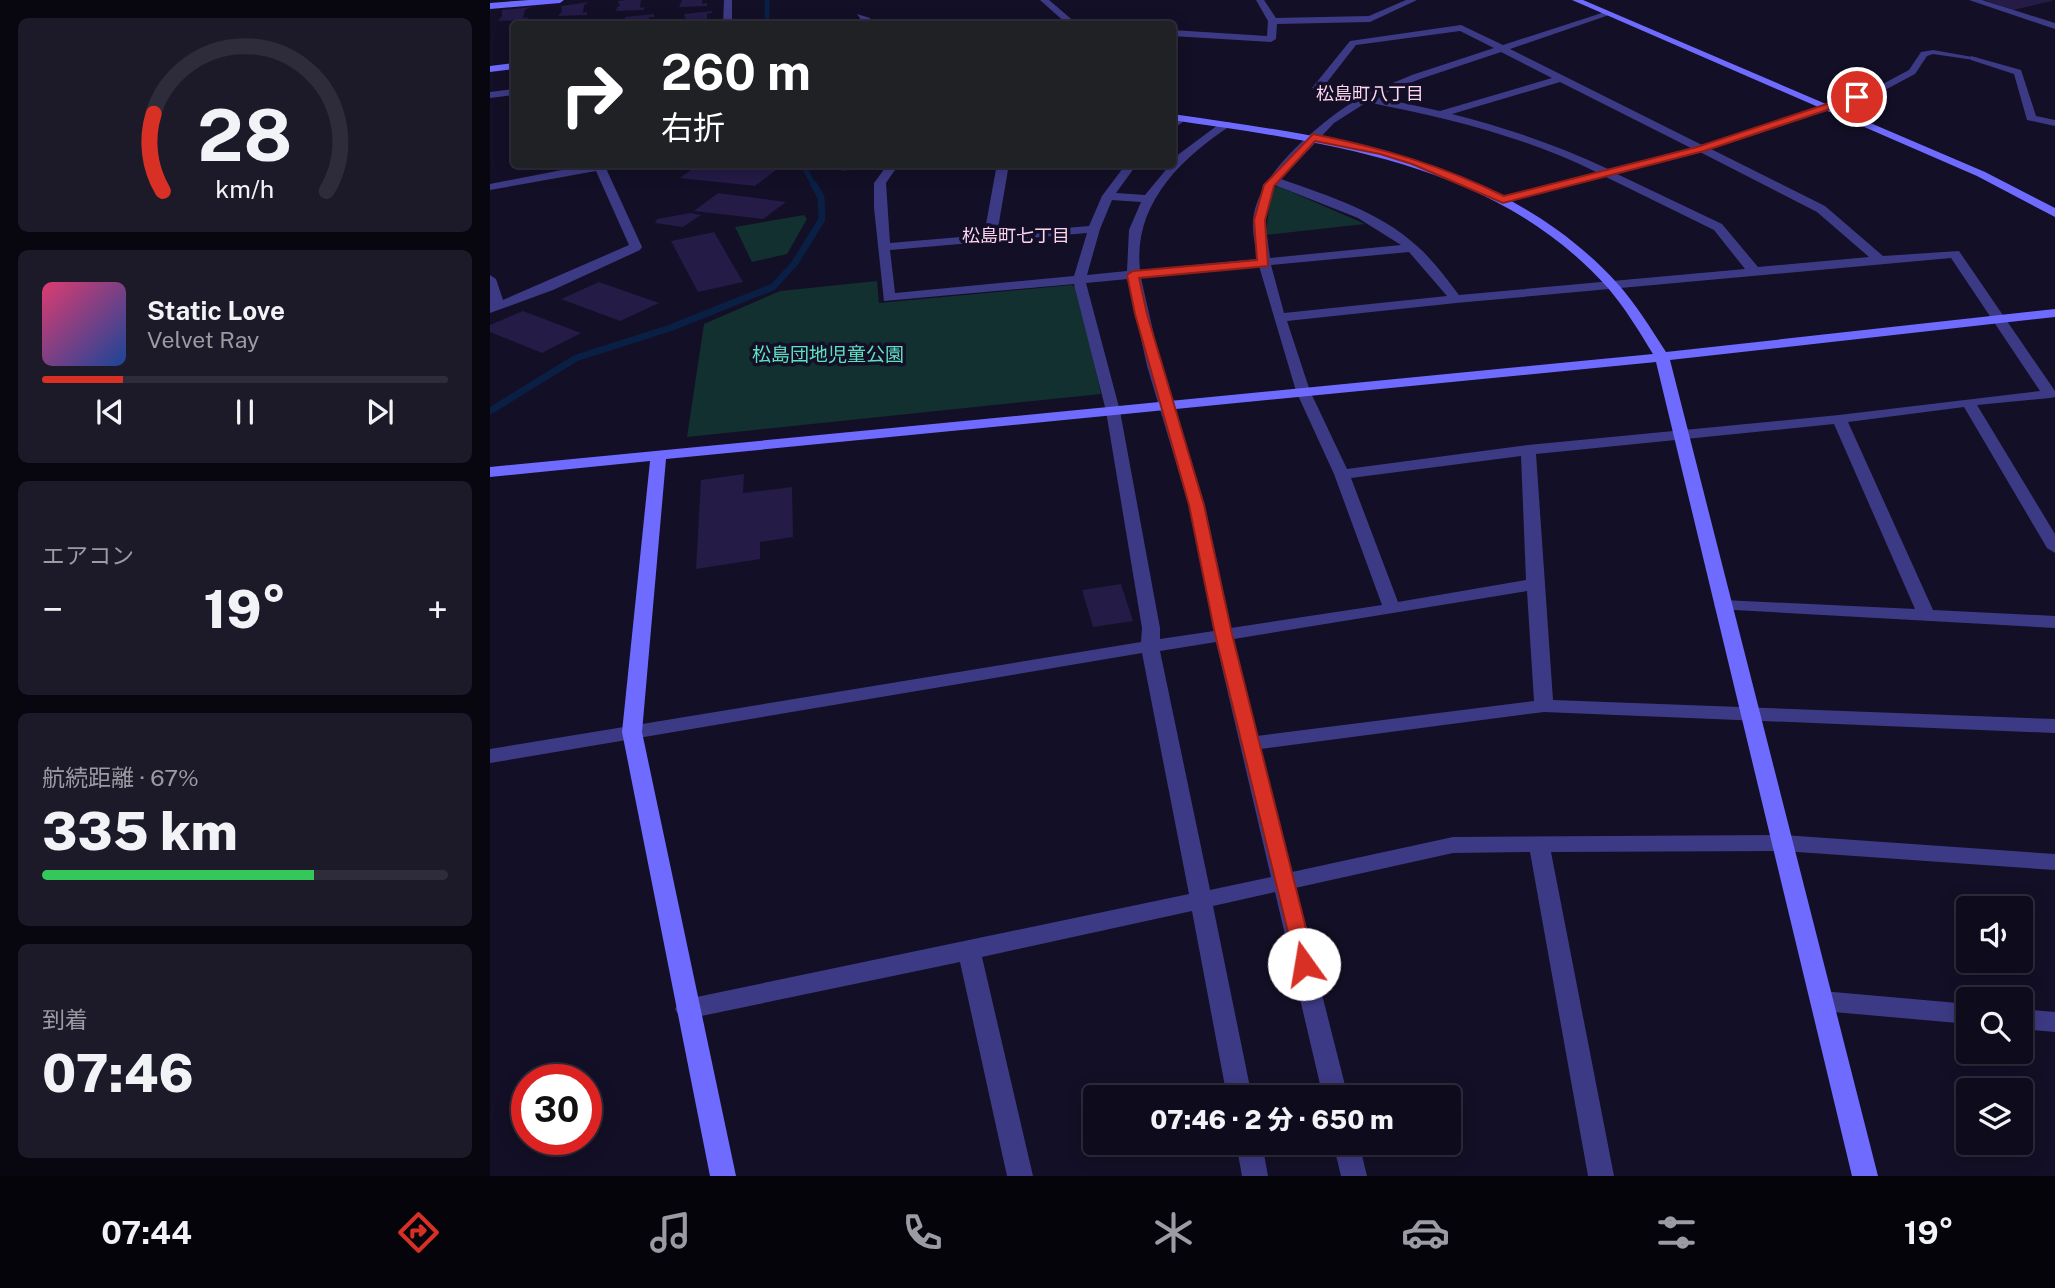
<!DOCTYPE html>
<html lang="ja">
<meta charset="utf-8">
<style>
body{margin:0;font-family:"Public Sans","Noto Sans JP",sans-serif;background:#1c1929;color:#f1f3f6;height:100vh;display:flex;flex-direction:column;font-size:26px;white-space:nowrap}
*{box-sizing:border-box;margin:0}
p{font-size:23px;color:#9b9ba3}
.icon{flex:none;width:38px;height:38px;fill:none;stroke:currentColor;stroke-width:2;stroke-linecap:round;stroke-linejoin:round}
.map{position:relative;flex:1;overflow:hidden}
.drawer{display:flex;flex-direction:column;gap:18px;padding:18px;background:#08060f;width:490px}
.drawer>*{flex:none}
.banner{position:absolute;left:21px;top:21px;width:665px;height:147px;border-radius:7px;box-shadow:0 4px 18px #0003,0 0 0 2px #2e2b3b;background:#202124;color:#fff;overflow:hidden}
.controls{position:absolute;left:1466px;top:896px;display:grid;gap:14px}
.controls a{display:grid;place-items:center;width:77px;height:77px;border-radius:7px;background:#0e0b1c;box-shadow:0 4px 18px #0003,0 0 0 2px #2e2b3b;font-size:35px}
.speed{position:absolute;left:21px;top:1064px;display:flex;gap:14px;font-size:35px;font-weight:700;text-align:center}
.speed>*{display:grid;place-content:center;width:91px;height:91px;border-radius:50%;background:#0e0b1c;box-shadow:0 4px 18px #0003,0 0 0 2px #2e2b3b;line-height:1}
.speed .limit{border:10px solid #d22;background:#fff;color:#111}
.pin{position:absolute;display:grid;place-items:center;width:60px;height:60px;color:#fff;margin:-30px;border:4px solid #fff;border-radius:50%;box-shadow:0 2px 7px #0007}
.me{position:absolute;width:77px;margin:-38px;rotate:347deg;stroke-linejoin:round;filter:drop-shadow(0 0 5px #0008)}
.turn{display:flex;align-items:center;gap:24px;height:147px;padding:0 35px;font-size:32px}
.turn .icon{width:91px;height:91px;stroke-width:2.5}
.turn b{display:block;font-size:49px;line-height:60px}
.big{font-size:52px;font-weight:800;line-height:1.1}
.drawer .widget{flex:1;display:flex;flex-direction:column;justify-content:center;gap:10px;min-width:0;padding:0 24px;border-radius:10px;background:#1c1929}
.drawer .dial{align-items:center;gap:0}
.dial svg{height:182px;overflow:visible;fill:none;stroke:#2e2b3b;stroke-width:7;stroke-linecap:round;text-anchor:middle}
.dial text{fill:#f1f3f6;stroke:none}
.song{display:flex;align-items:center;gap:21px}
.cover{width:84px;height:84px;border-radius:10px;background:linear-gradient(135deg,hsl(340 70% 55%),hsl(220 70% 35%))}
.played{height:7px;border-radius:4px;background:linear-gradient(90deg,#d93025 20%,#2e2b3b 20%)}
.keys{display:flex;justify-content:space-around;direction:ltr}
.heat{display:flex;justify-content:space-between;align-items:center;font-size:38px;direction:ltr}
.charge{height:10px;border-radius:5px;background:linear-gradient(90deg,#34c759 67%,#2e2b3b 0)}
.trip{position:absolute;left:593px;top:1085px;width:378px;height:70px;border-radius:7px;background:#0e0b1c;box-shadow:0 4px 18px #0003,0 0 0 2px #2e2b3b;font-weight:800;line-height:70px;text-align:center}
.tab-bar{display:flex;height:112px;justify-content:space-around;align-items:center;background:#06040b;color:#9b9ba3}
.tab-bar .icon{width:49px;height:49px}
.tab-bar .active{color:#d93025}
.tab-bar b{font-size:32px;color:#f1f3f6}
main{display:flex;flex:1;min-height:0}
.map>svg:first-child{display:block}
</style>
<main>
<section class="drawer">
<div class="widget dial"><svg viewBox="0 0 100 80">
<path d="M14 69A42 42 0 1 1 86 69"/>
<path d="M14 69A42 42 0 0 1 10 35" stroke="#d93025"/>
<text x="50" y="56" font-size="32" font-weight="700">28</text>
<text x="50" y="72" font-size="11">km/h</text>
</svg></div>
<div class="widget">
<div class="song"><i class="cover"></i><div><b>Static Love</b><p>Velvet Ray</p></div></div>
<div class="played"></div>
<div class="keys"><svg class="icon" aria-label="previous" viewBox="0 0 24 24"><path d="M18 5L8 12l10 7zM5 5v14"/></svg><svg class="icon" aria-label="pause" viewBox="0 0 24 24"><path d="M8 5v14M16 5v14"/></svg><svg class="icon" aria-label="next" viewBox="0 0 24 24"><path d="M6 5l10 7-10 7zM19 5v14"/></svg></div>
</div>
<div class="widget"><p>エアコン</p>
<div class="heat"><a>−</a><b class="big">19°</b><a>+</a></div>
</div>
<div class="widget"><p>航続距離 · 67%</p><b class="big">335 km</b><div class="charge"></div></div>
<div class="widget"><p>到着</p><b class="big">07:46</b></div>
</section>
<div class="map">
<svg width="1565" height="1176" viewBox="0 0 1565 1176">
<rect width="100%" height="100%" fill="#130f26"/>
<g fill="#12302f">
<path d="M 788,186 L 875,224 L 776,235 L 781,189 Z"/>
<path d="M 314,215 L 317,219 L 297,254 L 262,262 L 245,227 Z"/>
<path d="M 387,281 L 389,303 L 581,285 L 588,288 L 611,394 L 197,437 L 214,324 L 290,291 Z"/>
</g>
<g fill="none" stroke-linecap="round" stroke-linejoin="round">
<g stroke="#0a1f44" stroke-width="5">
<path d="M 277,0 L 277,24"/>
<path d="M 312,164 L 325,187"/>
</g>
<path stroke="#0a1f44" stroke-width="7" d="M 0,411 L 86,358 L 180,328 L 283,287 L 305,263 L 332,219 L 331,197 L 324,185"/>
</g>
<g fill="#241b47">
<path d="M 136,0 L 151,0 L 150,8 L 154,7 L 154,10 L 126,11 L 127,7 L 130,6 L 128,1 Z"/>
<path d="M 192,0 L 212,0 L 212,4 L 217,3 L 217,6 L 189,7 Z"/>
<path d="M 1494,0 L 1562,0 L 1562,1 L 1523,10 Z"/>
<path d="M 99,2 L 94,5 L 93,13 L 97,12 L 97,15 L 68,16 L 72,11 L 71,6 Z"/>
<path d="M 41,7 L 35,10 L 33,18 L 38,17 L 37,20 L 8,21 L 12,16 L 12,10 Z"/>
<path d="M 222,11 L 222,13 L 217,14 L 217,21 L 221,21 L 221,24 L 193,24 L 193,20 L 196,20 L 194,14 Z"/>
<path d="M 164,14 L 164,17 L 159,17 L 158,24 L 137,24 L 138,22 L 135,22 L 135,17 Z"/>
<path d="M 106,19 L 101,24 L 77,24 L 77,22 Z"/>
<path d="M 209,164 L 238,164 L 286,170 L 265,186 L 190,178 Z"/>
<path d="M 346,164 L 390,164 L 390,166 L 352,171 Z"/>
<path d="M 228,193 L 296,202 L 273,219 L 204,211 Z"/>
<path d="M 200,213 L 211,215 L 193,227 L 165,223 L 167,219 Z"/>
<path d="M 224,232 L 253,282 L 208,292 L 181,241 Z"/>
<path d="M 109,282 L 169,303 L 130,321 L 71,299 Z"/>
<path d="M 33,311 L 91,333 L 52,353 L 0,332 L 0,325 Z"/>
<path d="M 254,474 L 253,493 L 302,487 L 303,537 L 270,542 L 270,559 L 206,569 L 211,480 Z"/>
<path d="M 631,584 L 643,621 L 603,627 L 592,590 Z"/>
</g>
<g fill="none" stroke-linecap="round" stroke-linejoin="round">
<g fill="#3d3a85" fill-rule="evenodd">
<path d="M 367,14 L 380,18 L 380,24 L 374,24 Z"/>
<path d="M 1443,50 L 1488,58 L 1484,60 L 1443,54 L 1437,56 L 1425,74 L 1393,91 L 1339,110 L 1332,108 L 1387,87 L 1419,70 L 1431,52 Z"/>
</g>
<g fill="#3d3a85" fill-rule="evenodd">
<path d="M 234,0 L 242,0 L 242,24 L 233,24 Z"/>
<path d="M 550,0 L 559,0 L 587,24 L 577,24 Z"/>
<path d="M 766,0 L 774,0 L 786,18 L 879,16 L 916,0 L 927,0 L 880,22 L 787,24 L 786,39 L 781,42 L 682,36 L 682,30 L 777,36 L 778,21 Z"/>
<path d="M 1479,0 L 1492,0 L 1565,23 L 1565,29 Z"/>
<path d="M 1115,12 L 1122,14 L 1020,49 L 1212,145 L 1332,106 L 1340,106 L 1340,110 L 1221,149 L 1335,206 L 1393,256 L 1469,251 L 1565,391 L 1565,397 L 1560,398 L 1487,405 L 1565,534 L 1565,553 L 1557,548 L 1474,407 L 1358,422 L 1443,610 L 1565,616 L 1565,628 L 1227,609 L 1224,605 L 1233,600 L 1425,609 L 1344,424 L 1046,454 L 1063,700 L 1565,719 L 1565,733 L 1054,712 L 771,749 L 802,872 L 963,837 L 1293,835 L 1565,854 L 1565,870 L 1293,851 L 1061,852 L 1124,1176 L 1098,1176 L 1040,852 L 963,853 L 805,888 L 858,1097 L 833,1097 L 785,892 L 723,906 L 762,1097 L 737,1097 L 702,911 L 492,957 L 543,1176 L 517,1176 L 470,962 L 197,1019 L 189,1016 L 185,1009 L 189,1002 L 197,999 L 699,894 L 652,653 L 0,763 L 0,749 L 651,642 L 652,628 L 616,411 L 584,284 L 394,301 L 384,208 L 384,183 L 398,164 L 409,164 L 396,183 L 400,243 L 494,235 L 507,164 L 519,164 L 507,234 L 599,226 L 612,196 L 636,164 L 647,164 L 626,193 L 655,195 L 689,154 L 732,122 L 740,122 L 740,126 C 689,160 643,205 650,270 L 767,259 C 766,247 762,233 763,221 C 766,174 830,123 867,99 L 822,88 L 860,41 L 971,25 L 1013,45 ZM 970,31 L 1004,48 L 922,75 L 874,95 L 834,86 L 866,45 ZM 1011,52 L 1062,78 L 950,111 L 886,97 L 930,79 ZM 1070,82 L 1201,148 L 1118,169 C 1067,145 1017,128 962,114 ZM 877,102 C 960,119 1030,135 1106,172 L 1009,198 L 1009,202 L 1116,177 L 1224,230 L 1255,269 L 969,295 C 956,278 943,260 927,246 C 889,211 838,196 791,179 L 844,123 ZM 1210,152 L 1327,212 L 1379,257 L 1268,267 L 1232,224 L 1127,174 ZM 785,185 L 868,218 L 911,245 L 780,258 L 775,220 ZM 622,200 L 651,202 L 639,230 L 637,271 L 597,275 L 610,229 ZM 597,233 L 584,276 L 405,293 L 400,250 ZM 919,252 L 957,296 L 794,313 L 781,265 ZM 1461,258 L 1550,391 L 1349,415 L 1038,445 L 857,469 L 820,391 L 797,321 L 966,303 ZM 769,266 L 806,391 L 844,474 L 892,605 L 741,628 L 715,506 L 671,366 L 651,278 ZM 638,279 L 657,366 L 699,506 L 724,631 L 670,639 L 670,628 L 630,411 L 596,283 ZM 1031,456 L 1036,580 L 908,602 L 861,478 ZM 1037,591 L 1044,701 L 767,736 L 744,639 ZM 726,642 L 781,877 L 720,890 L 670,651 Z"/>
<path d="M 1481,56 L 1531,70 L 1546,116 L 1565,120 L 1565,126 L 1537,120 L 1524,74 L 1481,60 Z"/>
<path d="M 24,89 L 24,95 L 0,98 L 0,92 Z"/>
<path d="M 689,116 L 698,118 L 682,130 L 682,121 Z"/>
<path d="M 103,164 L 114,164 L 152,247 L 150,250 L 63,290 L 0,313 L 0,275 L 6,279 L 13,300 L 139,245 L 106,171 L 0,190 L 0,184 Z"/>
<path d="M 1332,991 L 1479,1004 L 1479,1024 L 1332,1011 L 1324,1008 L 1320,1001 L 1324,994 Z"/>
<path d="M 1531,1009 L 1565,1012 L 1565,1032 L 1531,1029 Z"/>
<path d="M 746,1143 L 772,1143 L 778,1176 L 752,1176 Z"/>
<path d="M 843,1143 L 869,1143 L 877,1176 L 851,1176 Z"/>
</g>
<g fill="#6f6bff" fill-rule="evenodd">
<path d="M 39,0 L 74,0 L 70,3 L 0,9 L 0,3 Z"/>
<path d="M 1082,0 L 1093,0 L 1495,172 L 1565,208 L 1565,217 L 1487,176 Z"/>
<path d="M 24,63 L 24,69 L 0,72 L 0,66 Z"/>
<path d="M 682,114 C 841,137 1012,157 1127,283 C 1146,304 1161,329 1176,352 L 1565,309 L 1565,317 L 1180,360 L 1388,1176 L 1362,1176 L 1166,362 L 176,459 L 152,732 L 246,1176 L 220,1176 L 132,732 L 160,461 L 0,477 L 0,467 L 1163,354 C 1149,331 1135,308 1118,288 C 1006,163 839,143 682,120 Z"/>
</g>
</g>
<path fill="#d93025" stroke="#8d1f18" stroke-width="2" d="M 1367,94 L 1371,97 L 1370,99 L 1214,151 L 1013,203 L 922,164 L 890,154 L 825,141 L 784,186 L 775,220 L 778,266 L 649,278 L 657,314 L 714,505 L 742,634 L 825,964 L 822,969 L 814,972 L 807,969 L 725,634 L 699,505 L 645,314 L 637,275 L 643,271 L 767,260 L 764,220 L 774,185 L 823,134 C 892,148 951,165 1014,196 L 1207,147 Z"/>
<g text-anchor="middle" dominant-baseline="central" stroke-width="7" stroke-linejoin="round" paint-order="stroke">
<g font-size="18" fill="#ffd6f0" stroke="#130f26">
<text x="880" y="93">松島町八丁目</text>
<text x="526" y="235">松島町七丁目</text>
</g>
<g font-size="19" fill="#5fe0c0" stroke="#130f26">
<text x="338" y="354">松島団地児童公園</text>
</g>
</g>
</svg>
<div class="controls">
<a><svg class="icon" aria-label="sound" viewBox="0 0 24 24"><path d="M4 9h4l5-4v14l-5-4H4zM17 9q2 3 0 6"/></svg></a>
<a><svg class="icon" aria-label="search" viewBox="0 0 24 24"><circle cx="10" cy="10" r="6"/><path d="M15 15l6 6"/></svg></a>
<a><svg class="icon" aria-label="layers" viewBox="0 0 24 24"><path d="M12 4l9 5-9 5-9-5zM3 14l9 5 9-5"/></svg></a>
</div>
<div class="speed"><div class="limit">30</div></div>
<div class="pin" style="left:1367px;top:97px;background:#d93025"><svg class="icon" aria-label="arrive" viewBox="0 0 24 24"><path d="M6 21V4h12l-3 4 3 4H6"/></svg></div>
<svg class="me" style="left:814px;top:964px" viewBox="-20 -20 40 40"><circle r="19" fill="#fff"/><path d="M0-13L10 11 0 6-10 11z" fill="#d93025"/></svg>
<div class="trip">07:46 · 2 分 · 650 m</div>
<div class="banner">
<div class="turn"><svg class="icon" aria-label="right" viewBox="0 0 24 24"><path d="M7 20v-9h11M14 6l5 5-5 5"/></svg><div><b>260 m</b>右折</div></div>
</div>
</div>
</main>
<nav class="tab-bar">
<b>07:44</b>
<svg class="icon active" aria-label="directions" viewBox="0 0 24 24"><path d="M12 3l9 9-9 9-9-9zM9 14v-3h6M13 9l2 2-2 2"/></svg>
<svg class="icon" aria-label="music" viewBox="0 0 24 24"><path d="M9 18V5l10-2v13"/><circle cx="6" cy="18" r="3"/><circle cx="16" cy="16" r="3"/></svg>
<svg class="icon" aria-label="phone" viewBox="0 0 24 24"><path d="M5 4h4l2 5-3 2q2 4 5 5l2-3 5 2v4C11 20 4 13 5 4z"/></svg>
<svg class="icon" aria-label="climate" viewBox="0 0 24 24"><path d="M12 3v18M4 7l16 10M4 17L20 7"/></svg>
<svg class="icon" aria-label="car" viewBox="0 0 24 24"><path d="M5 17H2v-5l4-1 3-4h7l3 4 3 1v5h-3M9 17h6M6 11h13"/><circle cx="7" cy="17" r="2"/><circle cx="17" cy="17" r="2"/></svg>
<svg class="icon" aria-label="filters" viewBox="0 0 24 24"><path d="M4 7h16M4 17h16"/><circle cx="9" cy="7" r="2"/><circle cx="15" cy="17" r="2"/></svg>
<b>19°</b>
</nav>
